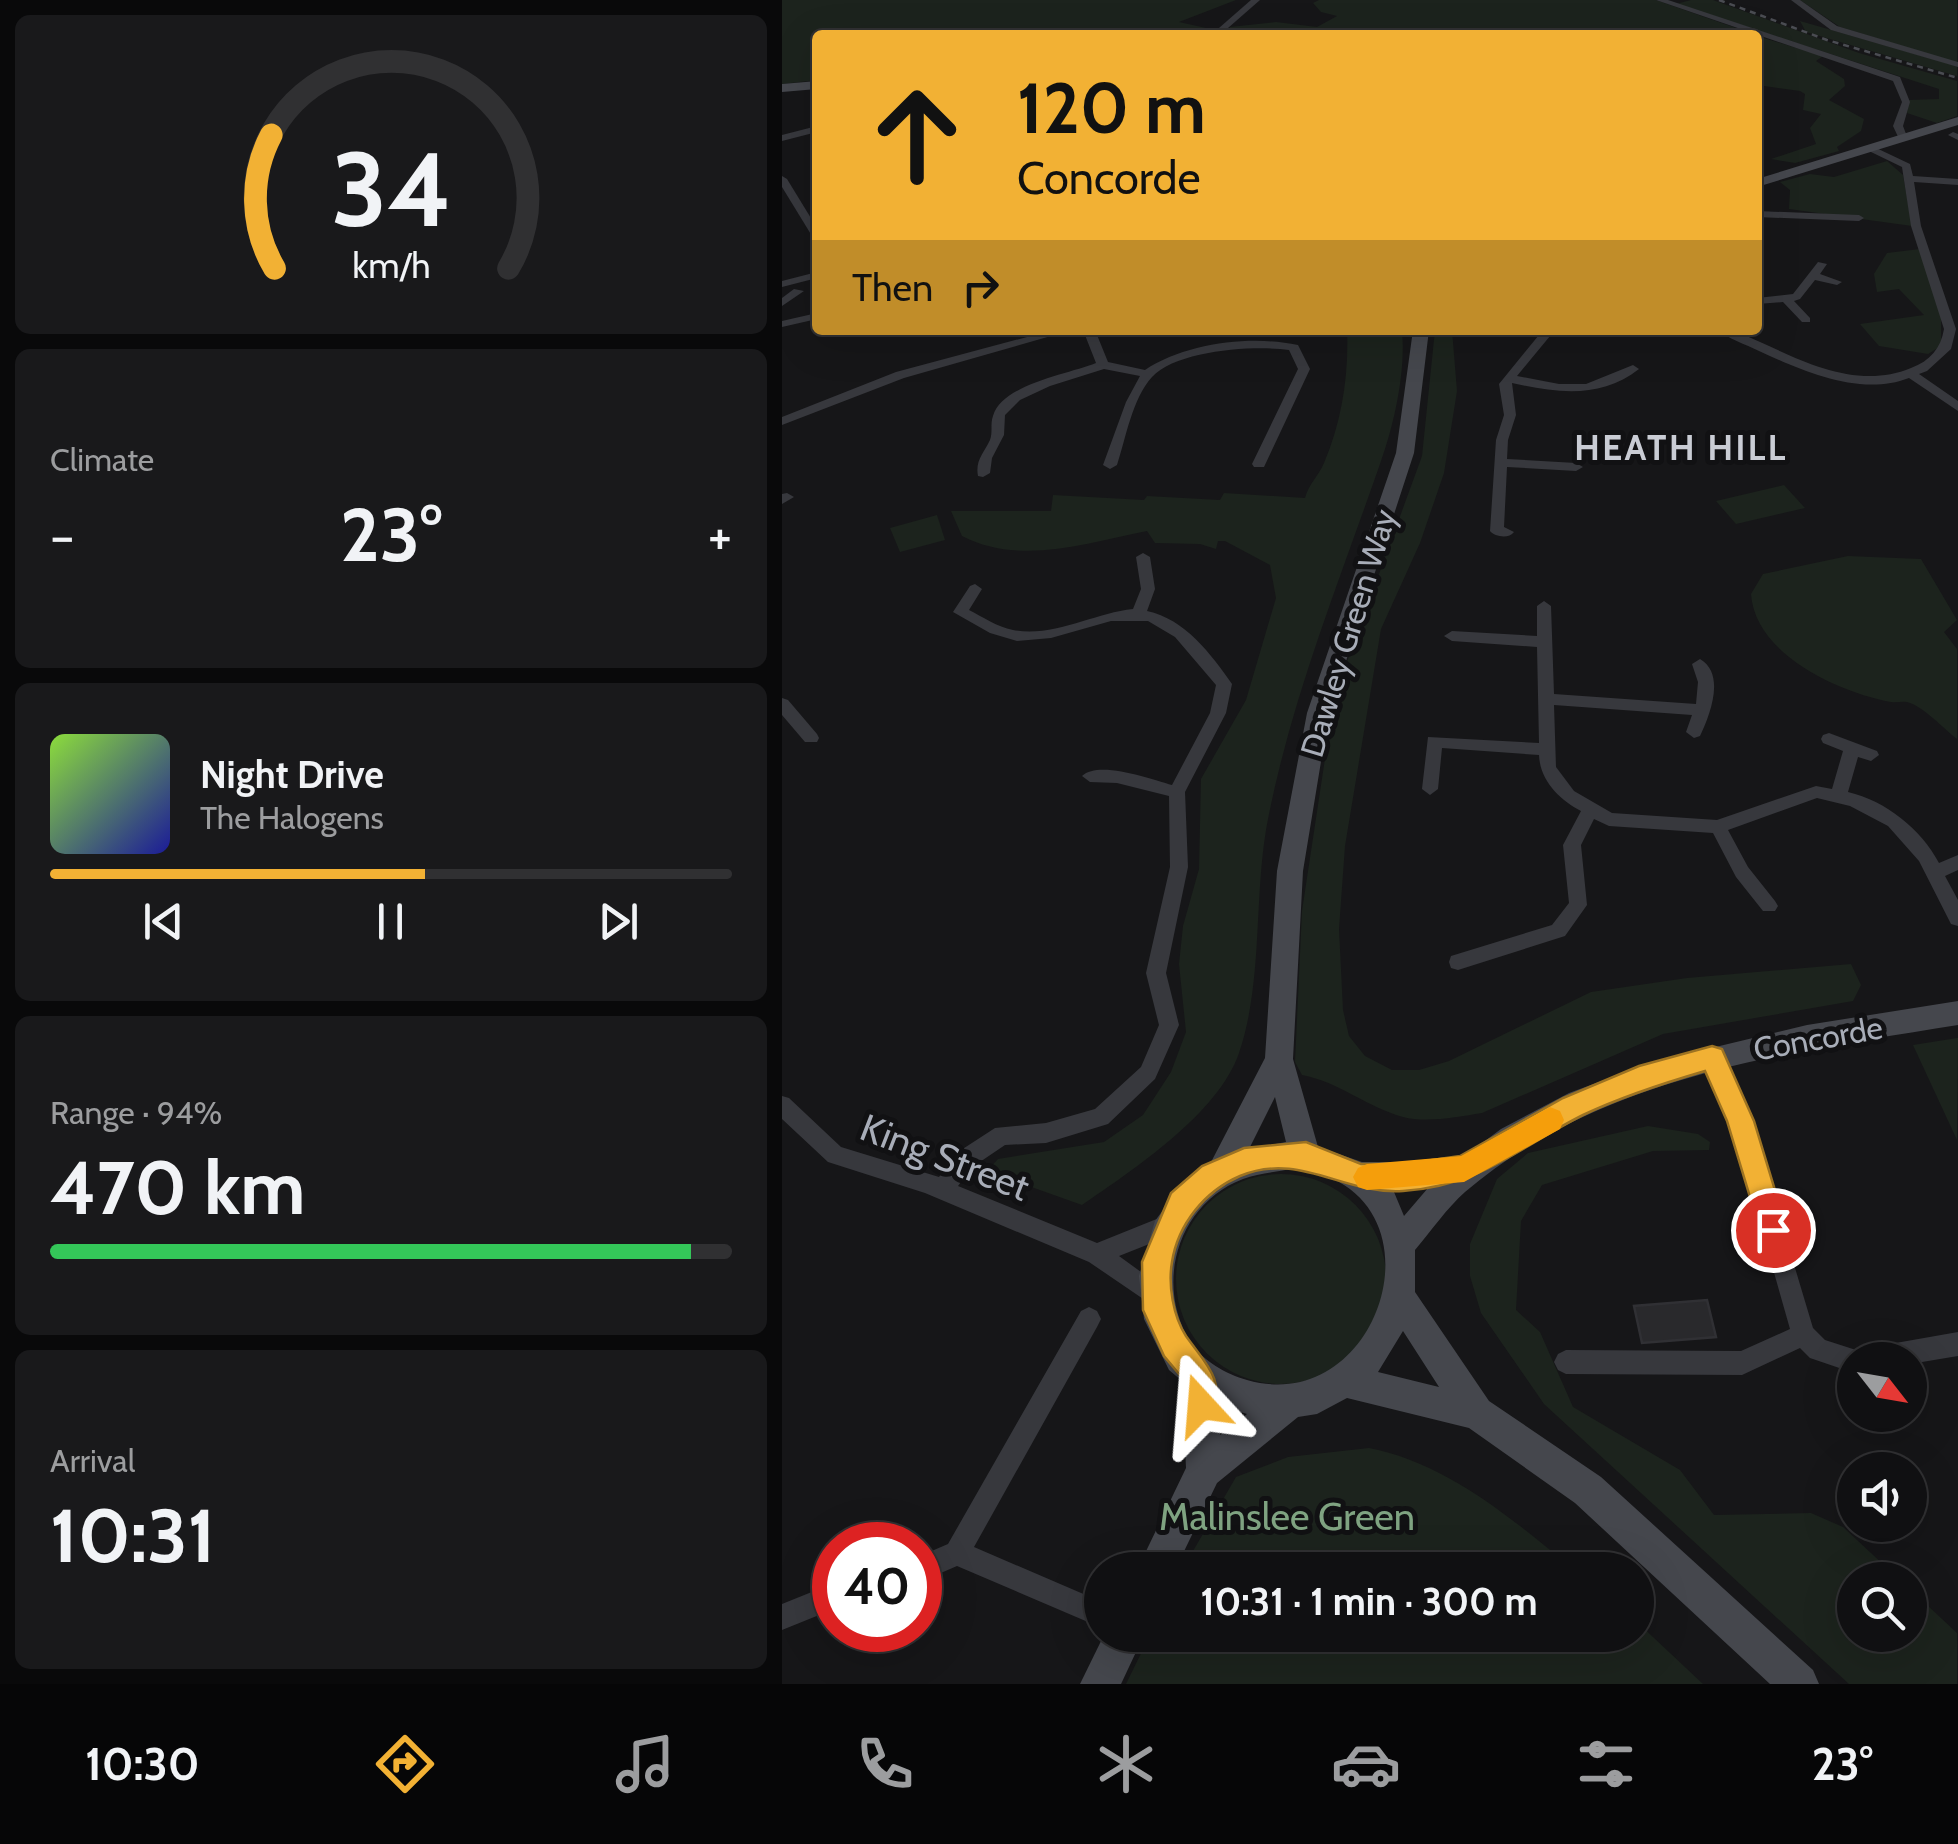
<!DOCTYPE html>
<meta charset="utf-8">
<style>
body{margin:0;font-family:Cabin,sans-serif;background:#19191b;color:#f1f3f6;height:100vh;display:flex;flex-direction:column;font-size:38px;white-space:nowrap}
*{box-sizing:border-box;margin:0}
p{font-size:32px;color:#9c9d9f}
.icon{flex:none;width:55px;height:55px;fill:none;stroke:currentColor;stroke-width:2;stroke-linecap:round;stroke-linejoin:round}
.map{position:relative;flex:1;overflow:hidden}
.sheet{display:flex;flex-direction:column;gap:15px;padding:15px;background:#09090a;width:782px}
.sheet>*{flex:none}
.guide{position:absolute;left:30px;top:30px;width:950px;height:305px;border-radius:10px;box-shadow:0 10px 40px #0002,0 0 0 2px #303032;background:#f2b134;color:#111;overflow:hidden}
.needle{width:65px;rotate:121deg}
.controls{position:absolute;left:1055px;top:1342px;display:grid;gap:20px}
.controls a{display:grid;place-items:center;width:90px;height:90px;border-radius:50%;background:#101012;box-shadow:0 10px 40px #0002,0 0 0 2px #303032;font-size:50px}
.speed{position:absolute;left:30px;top:1522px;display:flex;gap:20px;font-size:50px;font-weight:700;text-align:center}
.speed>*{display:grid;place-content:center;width:130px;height:130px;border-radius:50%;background:#101012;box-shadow:0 10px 40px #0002,0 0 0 2px #303032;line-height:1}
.speed .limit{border:15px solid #d22;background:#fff;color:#111}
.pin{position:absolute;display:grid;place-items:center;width:85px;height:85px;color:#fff;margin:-42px;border:5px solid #fff;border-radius:50%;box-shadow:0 2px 10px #0007}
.me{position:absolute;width:110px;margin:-55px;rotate:341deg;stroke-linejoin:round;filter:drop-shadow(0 0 8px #0008)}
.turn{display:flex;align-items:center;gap:35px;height:210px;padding:0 40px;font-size:45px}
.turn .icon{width:130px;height:130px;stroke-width:2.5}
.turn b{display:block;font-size:70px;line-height:85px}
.then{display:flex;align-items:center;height:95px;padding:0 40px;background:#0003;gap:20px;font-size:38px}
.big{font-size:75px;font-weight:700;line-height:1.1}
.sheet .widget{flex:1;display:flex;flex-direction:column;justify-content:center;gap:15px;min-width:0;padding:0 35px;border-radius:15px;background:#19191b}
.sheet .dial{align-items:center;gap:0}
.dial svg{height:260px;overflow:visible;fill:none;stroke:#303032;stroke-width:7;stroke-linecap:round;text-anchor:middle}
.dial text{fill:#f1f3f6;stroke:none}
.song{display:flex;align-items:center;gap:30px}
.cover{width:120px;height:120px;border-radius:15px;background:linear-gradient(135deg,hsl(90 70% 55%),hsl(240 70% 35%))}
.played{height:10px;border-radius:5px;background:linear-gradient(90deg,#f2b134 55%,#303032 55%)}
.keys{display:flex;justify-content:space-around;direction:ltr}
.heat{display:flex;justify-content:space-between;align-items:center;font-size:55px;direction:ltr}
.charge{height:15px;border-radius:8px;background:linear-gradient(90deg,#34c759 94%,#303032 0)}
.trip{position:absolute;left:302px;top:1552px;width:570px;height:100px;border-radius:50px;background:#101012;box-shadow:0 10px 40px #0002,0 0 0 2px #303032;font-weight:700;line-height:100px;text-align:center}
.tab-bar{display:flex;height:160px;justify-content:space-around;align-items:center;background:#060607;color:#9c9d9f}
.tab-bar .icon{width:70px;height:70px}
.tab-bar .selected{color:#f2b134}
.tab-bar b{font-size:45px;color:#f1f3f6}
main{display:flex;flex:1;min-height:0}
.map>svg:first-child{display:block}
</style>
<main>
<section class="sheet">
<div class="widget dial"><svg viewBox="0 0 100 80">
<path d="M14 69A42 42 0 1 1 86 69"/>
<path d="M14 69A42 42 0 0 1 13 28" stroke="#f2b134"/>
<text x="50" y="56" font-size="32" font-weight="700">34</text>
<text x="50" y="72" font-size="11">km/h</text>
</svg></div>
<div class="widget"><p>Climate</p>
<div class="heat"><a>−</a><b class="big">23°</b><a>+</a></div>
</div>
<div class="widget">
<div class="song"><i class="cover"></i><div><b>Night Drive</b><p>The Halogens</p></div></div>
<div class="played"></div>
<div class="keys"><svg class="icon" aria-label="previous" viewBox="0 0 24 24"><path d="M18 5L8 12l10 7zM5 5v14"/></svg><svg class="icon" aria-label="pause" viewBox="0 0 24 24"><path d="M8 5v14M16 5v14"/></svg><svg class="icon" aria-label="next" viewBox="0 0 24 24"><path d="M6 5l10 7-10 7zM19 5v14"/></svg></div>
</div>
<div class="widget"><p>Range · 94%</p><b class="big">470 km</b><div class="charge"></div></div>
<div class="widget"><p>Arrival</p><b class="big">10:31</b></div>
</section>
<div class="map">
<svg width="1176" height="1684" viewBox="0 0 1176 1684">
<rect width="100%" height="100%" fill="#161618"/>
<g fill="#1c231d">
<path d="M 0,0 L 454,0 L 397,22 L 433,30 L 423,35 L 35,35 L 35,80 L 0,84 Z"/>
<path d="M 537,0 L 874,0 L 974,35 L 444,35 L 448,27 L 494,22 L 535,27 L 555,16 L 539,12 L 531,3 Z"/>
<path d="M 909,0 L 931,0 L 1077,53 L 1175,81 L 1175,116 L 1155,123 L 1125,113 L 1126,100 L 1157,99 L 1157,89 L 894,4 Z"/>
<path d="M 1018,0 L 1175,0 L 1175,63 L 1058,27 Z"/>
<path d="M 1018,21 L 1175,66 L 1175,76 L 1024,32 Z"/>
<path d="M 975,36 L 1041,56 L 1034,61 L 1062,79 L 1063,86 L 1047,100 L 1082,119 L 1079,131 L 1055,147 L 1057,151 L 1013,163 L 989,159 L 1034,144 L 1028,128 L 1039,114 L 1021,110 L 1023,94 L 1018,91 L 975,85 Z"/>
<path d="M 1105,161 L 1121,175 L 1130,226 L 1007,209 L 1008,190 L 998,182 L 1028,174 L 1052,177 Z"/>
<path d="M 1138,249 L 1159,312 L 1159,346 L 1146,354 L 1097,346 L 1078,324 L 1142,315 L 1117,289 L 1095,292 L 1092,274 L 1105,253 Z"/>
<path d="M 565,330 L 620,330 C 624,372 612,425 598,464 C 557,582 510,697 486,819 C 471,895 482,979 457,1053 C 436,1114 351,1170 300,1205 L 205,1171 L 216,1159 L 322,1142 L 361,1115 L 389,1072 L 404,1032 L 397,964 L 401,926 L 417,869 L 419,779 L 464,700 L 494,598 L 488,565 L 443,541 L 436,541 L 434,549 L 418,544 L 373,543 L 365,531 C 305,543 238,566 180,536 L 169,511 L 269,511 L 271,495 L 362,500 L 365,496 L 438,500 L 442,493 L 523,498 C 527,483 536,477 542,463 C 560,421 567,374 565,330 Z"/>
<path d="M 653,330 L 670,330 L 675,391 L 662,473 L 638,543 L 599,629 L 563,846 L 557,929 L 561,1010 L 567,1036 L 583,1056 L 610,1070 L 637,1070 L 667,1061 L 809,992 L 905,978 L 1069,964 L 1079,985 L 1071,1001 L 881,1034 L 700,1113 C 676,1117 644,1123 621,1117 C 585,1107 557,1082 520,1075 L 513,1062 L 520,911 L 544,752 L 562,670 L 640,456 Z"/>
<path d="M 1002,485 L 1023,508 L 954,524 L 934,501 Z"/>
<path d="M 155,515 L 163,540 L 118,552 L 108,528 Z"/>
<path d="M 1066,556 L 1139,559 L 1175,620 L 1162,632 L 1175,649 L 1175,739 C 1162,729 1141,706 1125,702 C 1120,701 1114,703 1109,702 C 1056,692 973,654 969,594 L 981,574 Z"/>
<path d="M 1175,1038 L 1176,1038 L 1175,1140 L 1131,1045 Z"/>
<path d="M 866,1126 L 916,1134 L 928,1142 L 927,1150 L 871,1151 L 760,1185 L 739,1221 L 734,1310 L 758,1332 L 791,1407 L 898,1470 L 932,1515 L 1029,1513 L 1061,1527 L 1118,1580 L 1072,1580 L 1072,1635 L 1128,1635 L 1128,1589 L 1175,1633 L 1175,1684 L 1067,1684 L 762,1404 L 699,1313 L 688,1276 L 688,1244 L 715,1179 L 746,1153 Z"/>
<circle cx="499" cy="1279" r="105"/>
<path d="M 587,1448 C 665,1463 732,1520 792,1570 L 400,1570 L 454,1477 L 506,1457 Z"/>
<path d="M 855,1622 L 921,1684 L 344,1684 L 368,1635 L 855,1635 Z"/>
</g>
<path fill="#29292c" stroke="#303034" stroke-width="2.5" d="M 925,1300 L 934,1337 L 860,1343 L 852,1306 Z"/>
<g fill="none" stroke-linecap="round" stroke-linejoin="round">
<g fill="#37383d" fill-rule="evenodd">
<path d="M 469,0 L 478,0 L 438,35 L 429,35 Z"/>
<path d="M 874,0 L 886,0 L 1118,77 L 1128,102 L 1121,126 L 1126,139 L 1118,141 L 1111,126 L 1120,102 L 1111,81 Z"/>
<path d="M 1009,0 L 1018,0 L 1055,26 L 1176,62 L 1176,67 L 1049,30 Z"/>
<path d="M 35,126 L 35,132 L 0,141 L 0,135 Z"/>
<path d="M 1171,132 L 1176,134 L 1176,140 L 1166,135 Z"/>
<path d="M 1090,146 L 1128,164 L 1131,176 L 1176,179 L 1176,185 L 1132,182 L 1139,226 L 1174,329 L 1169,349 L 1145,371 L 1137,374 L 1176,401 L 1176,411 L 1127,378 C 1078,397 1021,371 977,351 C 963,344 947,339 935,330 C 955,330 969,338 987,346 C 1032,367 1081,388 1129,368 C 1148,361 1159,348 1162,329 L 1129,226 L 1120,167 L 1087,151 L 1085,149 Z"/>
<path d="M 0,176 L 5,179 L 35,228 L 35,239 L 30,236 L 0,187 Z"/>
<path d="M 975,211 L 1077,215 L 1082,218 L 1077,221 L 975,217 Z"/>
<path d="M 1036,262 L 1045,264 L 1038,274 L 1060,282 L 1055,285 L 1033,280 L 1018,299 L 1012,301 L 1028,318 L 1028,322 L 1020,322 L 1001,302 L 975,304 L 975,298 L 1011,294 Z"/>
<path d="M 35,272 L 35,278 L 0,287 L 0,281 Z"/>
<path d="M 12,289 L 22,291 L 0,306 L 0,298 Z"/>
<path d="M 35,313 L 35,319 L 0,327 L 0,321 Z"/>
<path d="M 271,330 L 290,330 L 122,378 L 0,425 L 0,417 L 114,372 Z"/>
<path d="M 301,330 L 313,330 L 326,362 L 363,370 C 404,343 469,335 516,345 L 528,369 L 482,467 L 472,467 L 470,464 L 516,369 L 507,350 C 473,345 395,350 370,377 C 350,399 344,438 335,465 L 328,469 L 321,465 L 344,402 L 358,376 L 322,369 L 268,386 L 238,400 L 223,415 L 222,435 L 210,458 L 208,473 L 201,477 L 196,476 C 193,460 202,453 208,440 C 211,432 208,424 211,416 C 220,384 287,374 314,363 Z"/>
<path d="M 761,330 L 773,330 L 735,376 L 777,384 L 804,384 L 851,365 L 857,369 C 819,399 775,393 730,383 L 734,415 L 726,440 L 725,459 L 794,463 L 801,467 L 794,471 L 725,467 L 722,527 L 732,532 C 727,539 713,537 708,531 L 714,440 L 722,415 L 717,384 Z"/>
<path d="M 5,493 L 12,497 L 0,504 L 0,494 Z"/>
<path d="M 361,553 L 368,557 L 373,589 L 365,611 C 403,619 429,654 450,684 L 444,713 L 403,792 L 406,867 L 384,973 L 397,1025 L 373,1079 L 326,1124 L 264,1143 L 223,1145 L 189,1168 L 176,1186 L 315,1243 L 387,1214 L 395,1217 L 398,1225 L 395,1233 L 337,1256 L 381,1288 L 384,1296 L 381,1304 L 373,1307 L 307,1262 L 143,1193 L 46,1162 L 0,1119 L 0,1096 L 7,1098 L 59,1147 L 157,1177 L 173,1154 L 213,1128 L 264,1123 L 313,1109 L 359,1067 L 377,1025 L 364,973 L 388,867 L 387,796 L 335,783 L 308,782 L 300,776 C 317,760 368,779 390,785 L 428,713 L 434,685 L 393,637 L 366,621 L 329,621 L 269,638 L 235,641 L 208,633 L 171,612 L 188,586 L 193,584 L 200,589 L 187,610 C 201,617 215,627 231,630 C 271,638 312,613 351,609 L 359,589 L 354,557 Z"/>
<path d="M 762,601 L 769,606 L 772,694 L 914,704 L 916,682 L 910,664 L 918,659 C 944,674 928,715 918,736 L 912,738 L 904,732 L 910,715 L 772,705 L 774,767 L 792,791 L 830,813 L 935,820 L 1034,786 L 1050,789 L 1061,751 L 1041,743 L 1039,739 L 1041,735 L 1047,733 L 1095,751 L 1097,755 L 1089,761 L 1076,757 L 1066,792 C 1104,801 1139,829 1157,863 L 1176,855 L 1176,870 L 1163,876 L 1176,900 L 1176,926 L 1169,924 L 1137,861 L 1106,826 L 1068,806 L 1035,798 L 946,830 L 966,867 L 993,901 L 996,906 L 993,911 L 981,911 L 954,877 L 931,833 L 827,826 L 812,819 L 799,845 L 805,905 L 783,936 L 676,970 L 669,968 L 667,962 L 669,956 L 770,925 L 787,903 L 781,845 L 799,811 C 778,800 758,781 757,755 L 660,748 L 656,789 L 648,795 L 640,789 L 646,737 L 757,743 L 755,647 L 670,641 L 662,636 L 670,631 L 755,636 L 755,606 Z"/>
<path d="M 0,698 L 6,700 L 35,734 L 37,738 L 35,742 L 23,742 L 0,715 Z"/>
<path d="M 930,1048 L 937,1051 L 969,1121 L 1031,1328 L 1043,1340 L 1074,1350 L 1176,1332 L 1176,1356 L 1128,1364 L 1128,1360 L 1072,1360 L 1072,1373 L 1028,1358 L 1018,1348 L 960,1375 L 784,1374 L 776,1370 L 772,1362 L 776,1354 L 784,1350 L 959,1351 L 1008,1329 L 949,1121 L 920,1057 L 923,1051 Z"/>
<path d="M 307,1307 L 315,1311 L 319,1319 L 315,1327 L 192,1547 L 320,1602 L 320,1628 L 175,1566 L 138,1582 L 138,1556 L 166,1544 L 299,1311 Z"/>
<path d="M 52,1583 L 52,1609 L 0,1630 L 0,1604 Z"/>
</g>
<g fill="#45474d" fill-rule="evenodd">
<path d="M 35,81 L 35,89 L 0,92 L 0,84 Z"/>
<path d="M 1176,117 L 1176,125 L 975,187 L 975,179 Z"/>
<path d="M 631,330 L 647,330 L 632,453 L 547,713 L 521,871 L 511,1059 L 536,1147 L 580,1162 L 622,1162 L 684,1155 L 719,1129 L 787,1093 L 871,1062 L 1025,1025 L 1176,1001 L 1176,1025 C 1004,1053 820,1075 683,1192 C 665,1208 649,1231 633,1250 L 633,1292 L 707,1401 L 819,1477 L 1031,1670 L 1037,1684 L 988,1684 L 793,1503 L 687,1428 L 565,1398 L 535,1414 L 516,1417 L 435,1483 L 393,1570 L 355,1570 L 404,1468 L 400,1381 L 387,1370 L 362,1319 L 357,1276 L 373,1221 L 400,1184 L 427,1166 L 483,1058 L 495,871 L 525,713 L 614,453 ZM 493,1097 L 504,1142 L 467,1149 ZM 513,1168 C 526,1172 544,1175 557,1182 C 654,1236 587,1415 465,1380 C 444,1374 421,1361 409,1343 C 372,1285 395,1204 461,1179 C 477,1173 496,1172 513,1168 ZM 646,1188 L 622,1216 L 612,1192 ZM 621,1331 L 657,1387 L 596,1372 ZM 436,1405 L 465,1414 L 438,1435 Z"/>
<path d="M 322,1635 L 362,1635 L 339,1684 L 298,1684 Z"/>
</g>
<path stroke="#4a4c52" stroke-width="2.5" stroke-dasharray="6 5" stroke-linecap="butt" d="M 937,0 L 1045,40 L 1176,78"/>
</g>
<path fill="#f2b134" stroke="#9d7322" stroke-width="2.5" d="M 930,1046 L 940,1049 L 972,1121 L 1005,1230 L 1001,1240 L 991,1244 L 981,1240 L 945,1121 L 923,1071 C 882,1083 841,1096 801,1115 C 735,1148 699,1186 621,1191 C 561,1195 518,1151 458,1176 C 423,1191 396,1224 390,1262 C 386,1285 391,1316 404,1336 C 422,1362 445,1380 430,1416 L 419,1421 L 408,1416 L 402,1380 L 382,1356 L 361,1310 L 360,1262 L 389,1193 L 420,1166 L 462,1148 L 524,1142 L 579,1164 L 622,1164 L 678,1156 L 781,1098 L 857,1066 Z"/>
<path fill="#f59e0b" d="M 768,1107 L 778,1111 L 782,1120 L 778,1129 L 682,1182 L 585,1190 L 576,1187 L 571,1177 L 576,1168 L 585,1164 L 679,1156 Z"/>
<g text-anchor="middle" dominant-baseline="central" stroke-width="10" stroke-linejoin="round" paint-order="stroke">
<g font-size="32" fill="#a8adb8" stroke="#111113">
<text transform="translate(566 633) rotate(-73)">Dawley Green Way</text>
<text transform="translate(1036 1038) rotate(-10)">Concorde</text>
</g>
<g font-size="35" font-weight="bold" letter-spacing="2.5" fill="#c9ccd4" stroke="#111113">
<text x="899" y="447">HEATH HILL</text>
</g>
<g font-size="38" fill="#a8adb8" stroke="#111113">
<text transform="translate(163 1157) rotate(21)">King Street</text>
</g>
<g font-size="38" fill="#7fa381" stroke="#111113">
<text x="505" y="1516">Malinslee Green</text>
</g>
</g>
</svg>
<div class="controls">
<a><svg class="needle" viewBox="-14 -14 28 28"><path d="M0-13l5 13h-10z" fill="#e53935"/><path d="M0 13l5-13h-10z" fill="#9c9d9f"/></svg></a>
<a><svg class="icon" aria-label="sound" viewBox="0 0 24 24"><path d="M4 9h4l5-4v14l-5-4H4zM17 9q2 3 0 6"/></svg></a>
<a><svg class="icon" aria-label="search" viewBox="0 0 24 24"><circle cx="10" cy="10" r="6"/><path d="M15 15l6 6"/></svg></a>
</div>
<div class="speed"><div class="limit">40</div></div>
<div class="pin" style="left:991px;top:1230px;background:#d93025"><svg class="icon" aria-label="arrive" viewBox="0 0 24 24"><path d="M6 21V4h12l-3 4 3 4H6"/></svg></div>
<svg class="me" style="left:419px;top:1405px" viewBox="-20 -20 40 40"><path d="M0-17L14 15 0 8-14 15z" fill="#f2b134" stroke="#fff" stroke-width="4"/></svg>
<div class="trip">10:31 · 1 min · 300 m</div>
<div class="guide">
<div class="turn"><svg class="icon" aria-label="ahead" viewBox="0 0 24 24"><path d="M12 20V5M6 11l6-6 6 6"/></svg><div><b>120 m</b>Concorde</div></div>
<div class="then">Then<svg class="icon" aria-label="right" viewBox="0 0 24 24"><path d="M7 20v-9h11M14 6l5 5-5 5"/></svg></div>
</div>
</div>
</main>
<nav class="tab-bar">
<b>10:30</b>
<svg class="icon selected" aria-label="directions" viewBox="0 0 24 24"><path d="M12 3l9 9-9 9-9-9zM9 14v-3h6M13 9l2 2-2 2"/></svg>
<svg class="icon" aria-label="music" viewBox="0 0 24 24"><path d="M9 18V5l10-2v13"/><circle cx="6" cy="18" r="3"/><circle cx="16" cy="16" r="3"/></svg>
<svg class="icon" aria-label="phone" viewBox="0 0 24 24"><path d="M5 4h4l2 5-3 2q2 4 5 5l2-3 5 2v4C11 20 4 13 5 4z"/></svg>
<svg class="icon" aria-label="climate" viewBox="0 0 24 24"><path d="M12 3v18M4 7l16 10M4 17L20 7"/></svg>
<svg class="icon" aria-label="car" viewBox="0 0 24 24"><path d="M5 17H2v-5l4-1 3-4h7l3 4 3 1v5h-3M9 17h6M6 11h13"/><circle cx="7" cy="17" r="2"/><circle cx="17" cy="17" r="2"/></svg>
<svg class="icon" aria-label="filters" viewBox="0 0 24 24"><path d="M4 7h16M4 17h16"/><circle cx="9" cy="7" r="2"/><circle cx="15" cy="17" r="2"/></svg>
<b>23°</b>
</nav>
